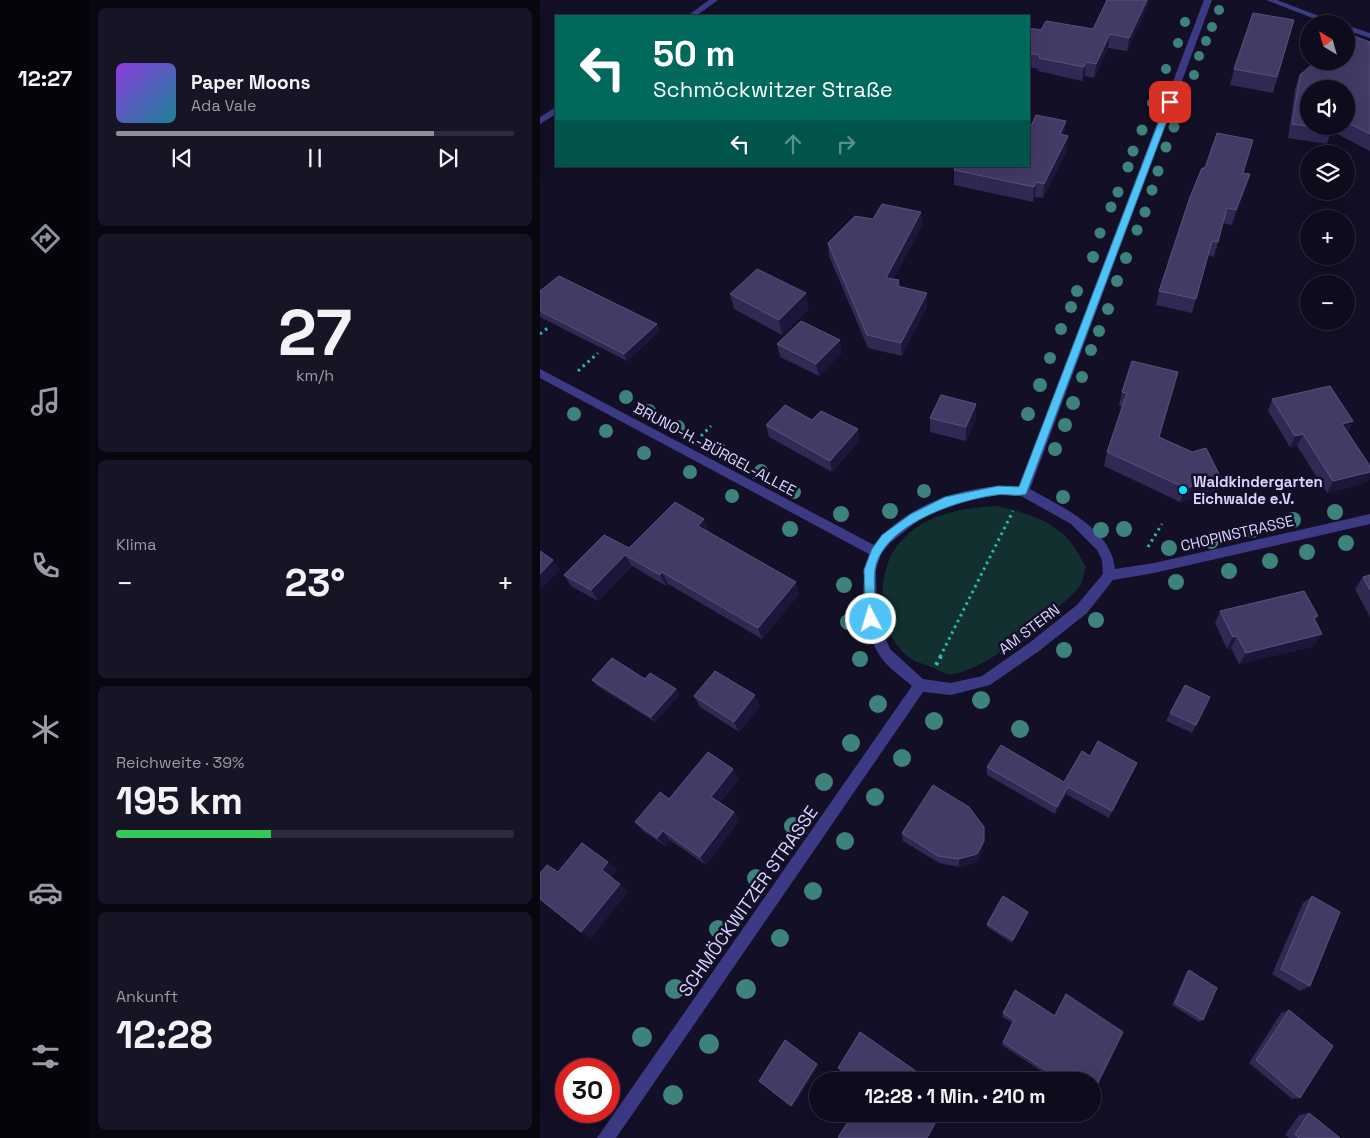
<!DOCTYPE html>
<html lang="de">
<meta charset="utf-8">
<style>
body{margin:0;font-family:"Space Grotesk",sans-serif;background:#171425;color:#f1f3f6;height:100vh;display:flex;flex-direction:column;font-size:19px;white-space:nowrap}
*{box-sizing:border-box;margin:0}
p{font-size:16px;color:#9b9ba3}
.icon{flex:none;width:28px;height:28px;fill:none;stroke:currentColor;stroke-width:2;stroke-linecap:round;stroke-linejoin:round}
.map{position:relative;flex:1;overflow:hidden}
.details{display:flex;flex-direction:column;gap:8px;padding:8px;background:#08060f;width:450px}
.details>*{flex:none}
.hud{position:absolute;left:15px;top:15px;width:475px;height:152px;border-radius:0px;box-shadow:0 5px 20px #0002,0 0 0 1px #2e2b3b;background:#00695c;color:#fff;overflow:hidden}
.needle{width:32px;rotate:323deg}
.fabs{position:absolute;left:760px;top:15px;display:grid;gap:10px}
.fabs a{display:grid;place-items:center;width:55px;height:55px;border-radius:50%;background:#0e0b1c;box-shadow:0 5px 20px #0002,0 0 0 1px #2e2b3b;font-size:25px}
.speed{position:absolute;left:15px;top:1058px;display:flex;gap:10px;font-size:25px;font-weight:700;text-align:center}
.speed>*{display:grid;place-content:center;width:65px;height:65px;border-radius:50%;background:#0e0b1c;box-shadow:0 5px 20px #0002,0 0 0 1px #2e2b3b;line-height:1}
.speed .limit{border:8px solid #d22;background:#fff;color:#111}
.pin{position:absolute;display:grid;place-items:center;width:42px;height:42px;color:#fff;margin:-21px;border-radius:10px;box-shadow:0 2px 8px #0006}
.me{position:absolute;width:55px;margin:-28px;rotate:355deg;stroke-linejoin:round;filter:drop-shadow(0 0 4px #0008)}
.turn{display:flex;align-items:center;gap:18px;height:105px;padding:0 15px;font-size:22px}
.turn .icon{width:65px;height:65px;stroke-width:2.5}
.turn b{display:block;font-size:35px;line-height:42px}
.lanes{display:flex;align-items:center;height:48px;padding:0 15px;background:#0003;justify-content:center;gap:25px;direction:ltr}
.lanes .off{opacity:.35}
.big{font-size:38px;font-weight:800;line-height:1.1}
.details .card{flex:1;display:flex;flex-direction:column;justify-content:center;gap:8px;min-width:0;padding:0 18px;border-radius:8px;background:#171425}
.details .dial{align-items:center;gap:0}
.dial b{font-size:65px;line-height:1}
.song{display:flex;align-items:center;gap:15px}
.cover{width:60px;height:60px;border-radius:8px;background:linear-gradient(135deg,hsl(270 70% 55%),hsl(190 70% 35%))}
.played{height:5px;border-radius:2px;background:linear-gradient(90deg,#8c9099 80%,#2e2b3b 80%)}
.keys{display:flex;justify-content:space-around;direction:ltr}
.heat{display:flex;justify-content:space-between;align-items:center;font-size:28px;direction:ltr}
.charge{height:8px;border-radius:4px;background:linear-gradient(90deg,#34c759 39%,#2e2b3b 0)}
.trip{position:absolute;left:269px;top:1072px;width:292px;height:50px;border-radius:25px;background:#0e0b1c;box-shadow:0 5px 20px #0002,0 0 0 1px #2e2b3b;font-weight:800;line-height:50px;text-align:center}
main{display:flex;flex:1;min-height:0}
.menu{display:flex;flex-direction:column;width:90px;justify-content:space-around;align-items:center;background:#06040b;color:#9b9ba3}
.menu .icon{width:35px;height:35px}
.menu .current{color:#8c9099}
.menu b{font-size:22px;color:#f1f3f6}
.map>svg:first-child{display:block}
</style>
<main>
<nav class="menu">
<b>12:27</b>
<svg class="icon current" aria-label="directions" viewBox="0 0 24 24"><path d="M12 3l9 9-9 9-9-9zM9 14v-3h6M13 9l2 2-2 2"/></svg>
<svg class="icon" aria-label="music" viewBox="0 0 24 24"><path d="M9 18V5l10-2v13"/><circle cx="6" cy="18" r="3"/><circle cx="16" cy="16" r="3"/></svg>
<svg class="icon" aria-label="phone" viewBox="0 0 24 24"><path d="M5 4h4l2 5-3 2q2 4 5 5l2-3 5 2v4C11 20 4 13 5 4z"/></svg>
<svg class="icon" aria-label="climate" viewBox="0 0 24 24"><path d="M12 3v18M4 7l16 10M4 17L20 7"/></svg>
<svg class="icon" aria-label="car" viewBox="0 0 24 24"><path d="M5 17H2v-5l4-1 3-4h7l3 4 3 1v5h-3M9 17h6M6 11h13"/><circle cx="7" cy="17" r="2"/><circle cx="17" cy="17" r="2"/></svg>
<svg class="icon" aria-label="filters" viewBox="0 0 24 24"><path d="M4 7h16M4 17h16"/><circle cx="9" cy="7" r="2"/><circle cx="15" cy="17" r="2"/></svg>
</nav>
<section class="details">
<div class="card">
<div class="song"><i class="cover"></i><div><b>Paper Moons</b><p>Ada Vale</p></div></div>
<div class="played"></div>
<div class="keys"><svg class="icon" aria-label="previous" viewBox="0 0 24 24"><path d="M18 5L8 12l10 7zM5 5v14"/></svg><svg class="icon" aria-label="pause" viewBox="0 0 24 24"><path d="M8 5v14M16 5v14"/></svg><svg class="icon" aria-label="next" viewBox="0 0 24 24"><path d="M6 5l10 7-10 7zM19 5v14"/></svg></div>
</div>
<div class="card dial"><b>27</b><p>km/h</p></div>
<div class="card"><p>Klima</p>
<div class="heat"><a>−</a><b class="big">23°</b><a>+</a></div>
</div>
<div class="card"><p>Reichweite · 39%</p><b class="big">195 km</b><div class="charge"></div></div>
<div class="card"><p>Ankunft</p><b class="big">12:28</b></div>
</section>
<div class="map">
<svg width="830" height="1138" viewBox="0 0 830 1138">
<rect width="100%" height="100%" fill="#130f26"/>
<path fill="#12302f" d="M 455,506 C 482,511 510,519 529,540 C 536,548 541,559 546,567 L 541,585 L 529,598 C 500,621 447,670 412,674 C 405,675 397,669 391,667 C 385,664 378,663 373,660 C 336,637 333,571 361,541 C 385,514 422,508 455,506 Z"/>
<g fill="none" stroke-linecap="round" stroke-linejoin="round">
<g stroke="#2fb8b0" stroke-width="3" stroke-dasharray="2.5 4" stroke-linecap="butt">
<path d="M 0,334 L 9,327"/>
<path d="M 38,371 L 58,353"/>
<path d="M 161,436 L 171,426"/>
<path d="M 608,547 L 622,524"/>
<path d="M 400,657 L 473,511"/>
</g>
<path stroke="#2fb8b0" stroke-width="4" stroke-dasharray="3 4.5" stroke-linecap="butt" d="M 396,665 L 401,656"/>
<g fill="#3d3a85" fill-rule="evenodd">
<path d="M 169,0 L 178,0 L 156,16 L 147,16 Z"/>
<path d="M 664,0 L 672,0 L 490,489 C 520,506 572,529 575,569 L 614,563 L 830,514 L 830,524 L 614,573 L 573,580 L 547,613 L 499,651 L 450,685 L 411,695 L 383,692 L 76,1138 L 57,1138 L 372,686 C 362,677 347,667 340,656 C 322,629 319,584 329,554 L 0,378 L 0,369 L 334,545 C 367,503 428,484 479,486 ZM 457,495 L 481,496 L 531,524 L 557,550 L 562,560 L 563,574 L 537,605 L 489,643 L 442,676 L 411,683 L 383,679 L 350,649 L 337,619 L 336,570 L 341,554 L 350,543 L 379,520 L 411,504 Z"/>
<path d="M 726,0 L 737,0 L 800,24 L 788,24 Z"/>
<path d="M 806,25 L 830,33 L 830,38 L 806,30 Z"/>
<path d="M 16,107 L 16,114 L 0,124 L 0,117 Z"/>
</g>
</g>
<g fill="#3d827b">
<circle cx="679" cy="10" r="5"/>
<circle cx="645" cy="22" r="5"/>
<circle cx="672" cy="27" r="5"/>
<circle cx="666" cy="41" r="5"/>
<circle cx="638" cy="43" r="5"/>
<circle cx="659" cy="56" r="5"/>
<circle cx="626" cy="69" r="5"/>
<circle cx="654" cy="75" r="5"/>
<circle cx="612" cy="103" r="5"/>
<circle cx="641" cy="110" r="5"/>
<circle cx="634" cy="127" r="5.5"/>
<circle cx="602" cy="130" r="5.5"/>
<circle cx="626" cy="147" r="5.5"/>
<circle cx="593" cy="151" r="5.5"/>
<circle cx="588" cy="167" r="5.5"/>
<circle cx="618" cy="171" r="5.5"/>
<circle cx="612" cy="190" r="5.5"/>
<circle cx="578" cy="192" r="5.5"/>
<circle cx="571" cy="207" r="5.5"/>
<circle cx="605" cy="212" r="5.5"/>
<circle cx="597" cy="230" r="5.5"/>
<circle cx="560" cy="233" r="5.5"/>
<circle cx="553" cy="257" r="6"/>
<circle cx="586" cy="258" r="6"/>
<circle cx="577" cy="281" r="6"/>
<circle cx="537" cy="291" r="6"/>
<circle cx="531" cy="307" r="6"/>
<circle cx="568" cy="309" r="6"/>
<circle cx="521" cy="329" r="6"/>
<circle cx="559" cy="331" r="6"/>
<circle cx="551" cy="350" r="6"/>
<circle cx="510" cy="358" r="6"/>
<circle cx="542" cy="377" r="6"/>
<circle cx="500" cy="385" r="7"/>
<circle cx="86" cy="397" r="7"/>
<circle cx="533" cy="403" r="7"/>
<circle cx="109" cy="411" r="7"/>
<circle cx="34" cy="414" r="7"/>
<circle cx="488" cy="414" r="7"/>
<circle cx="525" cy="425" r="7"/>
<circle cx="138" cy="427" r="7"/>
<circle cx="66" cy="431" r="7"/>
<circle cx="179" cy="449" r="7"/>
<circle cx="515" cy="449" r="7"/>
<circle cx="104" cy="453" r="7"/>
<circle cx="221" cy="471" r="7"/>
<circle cx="150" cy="472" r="7"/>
<circle cx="384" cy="491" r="7"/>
<circle cx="254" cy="492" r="7"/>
<circle cx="192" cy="496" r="7"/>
<circle cx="523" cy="497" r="7"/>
<circle cx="350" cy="511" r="8"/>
<circle cx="795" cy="512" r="8"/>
<circle cx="301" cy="514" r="8"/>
<circle cx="753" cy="520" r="8"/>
<circle cx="250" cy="529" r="8"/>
<circle cx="584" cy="529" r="8"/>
<circle cx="561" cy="530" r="8"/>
<circle cx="712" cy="530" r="8"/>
<circle cx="671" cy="541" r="8"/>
<circle cx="806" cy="543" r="8"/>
<circle cx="629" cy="548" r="8"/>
<circle cx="767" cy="552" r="8"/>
<circle cx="730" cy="561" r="8"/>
<circle cx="689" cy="571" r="8"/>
<circle cx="636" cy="582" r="8"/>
<circle cx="304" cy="585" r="8"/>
<circle cx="556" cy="620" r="8"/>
<circle cx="308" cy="622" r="8"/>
<circle cx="524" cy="650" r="8"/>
<circle cx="320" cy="659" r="8"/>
<circle cx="441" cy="700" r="9"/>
<circle cx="338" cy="704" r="9"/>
<circle cx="394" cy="721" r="9"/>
<circle cx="480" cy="729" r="9"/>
<circle cx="311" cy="743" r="9"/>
<circle cx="362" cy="758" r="9"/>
<circle cx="284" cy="782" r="9"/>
<circle cx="335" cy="797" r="9"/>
<circle cx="253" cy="826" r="9"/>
<circle cx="305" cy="841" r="9"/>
<circle cx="216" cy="878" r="9"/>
<circle cx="273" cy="891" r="9"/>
<circle cx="178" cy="929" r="9"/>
<circle cx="240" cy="938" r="9"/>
<circle cx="135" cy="989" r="10"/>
<circle cx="206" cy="989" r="10"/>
<circle cx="102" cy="1037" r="10"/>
<circle cx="169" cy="1044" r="10"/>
<circle cx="133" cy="1095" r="10"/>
</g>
<g fill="#312854" fill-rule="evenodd">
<path d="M 607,7 L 587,51 L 568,48 L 554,78 L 545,76 L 542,81 L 498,71 L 498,69 L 489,67 L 489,28 L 501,30 L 553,29 Z"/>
<path d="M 754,20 L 733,93 L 690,85 L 694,69 Z"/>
<path d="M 830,42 L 830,151 L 791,131 L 787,144 L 748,138 L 755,89 L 760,75 ZM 806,89 L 806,126 L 769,126 Z"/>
<path d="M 525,135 L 527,150 L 503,198 L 495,197 L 493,202 L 414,185 L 414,170 Z"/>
<path d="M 703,173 L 705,189 L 692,225 L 683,223 L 674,257 L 668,255 L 652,313 L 616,305 L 619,291 Z"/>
<path d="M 381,212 L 382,226 L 353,279 L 359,280 L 360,287 L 387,293 L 387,306 L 362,356 L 328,348 L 289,256 L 288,243 L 333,219 Z"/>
<path d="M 0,291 L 117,324 L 119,331 L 87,361 L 0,317 Z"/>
<path d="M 190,294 L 269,308 L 242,335 L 194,309 Z"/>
<path d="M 237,344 L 302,352 L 279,376 L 240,357 Z"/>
<path d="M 592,361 L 619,437 L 652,452 L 682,480 L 677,493 L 640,502 L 564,466 L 567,452 L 582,407 L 579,406 L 582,392 Z"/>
<path d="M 732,399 L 813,421 L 808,432 L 830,466 L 830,477 L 827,482 L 787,493 L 757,446 L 750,447 L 728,411 Z"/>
<path d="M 436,404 L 436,418 L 426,441 L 390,432 L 390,418 Z"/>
<path d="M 272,420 L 318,429 L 319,441 L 292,472 L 229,437 L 226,425 Z"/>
<path d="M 169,531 L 168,532 L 259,594 L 222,639 L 128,584 L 126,586 L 92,566 L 58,601 L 31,586 L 24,575 L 89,548 Z"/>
<path d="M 830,575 L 830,617 L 815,589 L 823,577 Z"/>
<path d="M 680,611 L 775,621 L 774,646 L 699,664 L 691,648 L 687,649 L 675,623 Z"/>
<path d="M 105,679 L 136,689 L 139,695 L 115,722 L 56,685 L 52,680 Z"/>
<path d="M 154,696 L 220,706 L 199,732 L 160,707 Z"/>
<path d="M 670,697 L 652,733 L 626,721 L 630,713 Z"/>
<path d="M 550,756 L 597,763 L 569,818 L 526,794 L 515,814 L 447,775 L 447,767 L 524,782 Z"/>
<path d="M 199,779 L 180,802 L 194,812 L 199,820 L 166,865 L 130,840 L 125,846 L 103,831 L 95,822 L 129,799 Z"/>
<path d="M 362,833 L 443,849 L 437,862 L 419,867 L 399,863 L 363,841 Z"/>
<path d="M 772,896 L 770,986 L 760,991 L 732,974 L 763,903 Z"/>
<path d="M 488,915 L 472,943 L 447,927 L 447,924 Z"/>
<path d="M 649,970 L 663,1020 L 659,1022 L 632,1005 L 646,973 Z"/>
<path d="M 526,994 L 552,1081 L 516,1081 L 462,1045 L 473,1023 L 462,1017 L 463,1013 L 514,1015 Z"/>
<path d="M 749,1010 L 760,1098 L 752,1099 L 709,1063 L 741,1013 Z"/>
<path d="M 769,1113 L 800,1138 L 749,1138 L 745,1135 L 759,1115 Z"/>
</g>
<g fill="#1d163a">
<path d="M 607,0 L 609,0 L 607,7 L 587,51 L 589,38 Z"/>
<path d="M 570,34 L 568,48 L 554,78 L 556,64 Z"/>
<path d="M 546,62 L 545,76 L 542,81 L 544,67 Z"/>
<path d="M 526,121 L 524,136 L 520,134 Z"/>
<path d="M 528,136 L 527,150 L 503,198 L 504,184 Z"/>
<path d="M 710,174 L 705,189 L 692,225 L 696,210 Z"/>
<path d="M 496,182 L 495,197 L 493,202 L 494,187 Z"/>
<path d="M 381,212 L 382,226 L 347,291 L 346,278 Z"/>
<path d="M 266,293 L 269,308 L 242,335 L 239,320 Z"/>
<path d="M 387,293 L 387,306 L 362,356 L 361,343 Z"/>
<path d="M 117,324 L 119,331 L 87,361 L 84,354 Z"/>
<path d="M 300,340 L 302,352 L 279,376 L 276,364 Z"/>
<path d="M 436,404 L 436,418 L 426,441 L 426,427 Z"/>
<path d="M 813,421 L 807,433 L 802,424 Z"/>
<path d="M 318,429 L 319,441 L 292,472 L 290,461 Z"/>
<path d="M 763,434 L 757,446 L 750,447 L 755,436 Z"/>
<path d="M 830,472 L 830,477 L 827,482 L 787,493 L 793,481 Z"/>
<path d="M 682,480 L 677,493 L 640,502 L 645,488 Z"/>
<path d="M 164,519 L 169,531 L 162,538 L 158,526 Z"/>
<path d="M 85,555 L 92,566 L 58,601 L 51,590 Z"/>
<path d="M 13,560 L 20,570 L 0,590 L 0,574 Z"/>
<path d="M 122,572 L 128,584 L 126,586 L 120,575 Z"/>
<path d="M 256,582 L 259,594 L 222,639 L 218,628 Z"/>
<path d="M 782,634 L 774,646 L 699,664 L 706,653 Z"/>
<path d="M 697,636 L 691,648 L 687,649 L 693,637 Z"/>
<path d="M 136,689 L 139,695 L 115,722 L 111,717 Z"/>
<path d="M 215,695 L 220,706 L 199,732 L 194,722 Z"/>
<path d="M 597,763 L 594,771 L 569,818 L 572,811 Z"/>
<path d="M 193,769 L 199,779 L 177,806 L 171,797 Z"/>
<path d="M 528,787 L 526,794 L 515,814 L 517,807 Z"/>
<path d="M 194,812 L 199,820 L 166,865 L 160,857 Z"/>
<path d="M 123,831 L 130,840 L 125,846 L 117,838 Z"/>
<path d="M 444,841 L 443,849 L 437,862 L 419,867 L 419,859 Z"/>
<path d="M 68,862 L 77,869 L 71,878 L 62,870 Z"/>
<path d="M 80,884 L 89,891 L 51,938 L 41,932 Z"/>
<path d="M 488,912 L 488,915 L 472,943 L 473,940 Z"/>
<path d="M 277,1064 L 279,1065 L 253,1107 L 251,1106 Z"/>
<path d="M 400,1114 L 402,1114 L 388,1138 L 387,1138 Z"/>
</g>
<g fill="#433a66" stroke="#5a527e">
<path d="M 567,0 L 607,0 L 589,38 L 570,34 L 556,64 L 546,62 L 544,67 L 499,58 L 500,55 L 489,53 L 489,28 L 501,30 L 506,21 L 553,29 Z"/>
<path d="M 713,13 L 754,20 L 737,77 L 694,69 Z"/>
<path d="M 809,34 L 830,42 L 830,134 L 806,122 L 806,89 L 769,89 L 769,126 L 792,126 L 792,130 L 752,124 L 760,75 L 776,61 L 806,61 L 806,36 Z"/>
<path d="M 496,115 L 526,121 L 520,134 L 528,136 L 504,184 L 496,182 L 494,187 L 414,170 L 416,166 L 489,166 L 489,126 L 491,126 Z"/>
<path d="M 677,133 L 713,140 L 703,173 L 710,174 L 696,210 L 687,208 L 678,242 L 672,241 L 656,299 L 619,291 L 650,197 L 662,168 L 665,168 Z"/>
<path d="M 342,204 L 381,212 L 346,278 L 359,280 L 357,286 L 387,293 L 361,343 L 327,335 L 288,243 L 315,216 L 333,219 Z"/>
<path d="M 217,269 L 266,293 L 239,320 L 190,294 Z"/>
<path d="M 19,276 L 117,324 L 84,354 L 0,311 L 0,291 Z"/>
<path d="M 261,321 L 300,340 L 276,364 L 237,344 Z"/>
<path d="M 592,361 L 638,372 L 619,437 L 652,452 L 666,448 L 682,480 L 645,488 L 567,452 L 587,393 L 582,392 Z"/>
<path d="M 790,386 L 813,421 L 802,424 L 830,466 L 830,472 L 793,481 L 763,434 L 755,436 L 732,399 Z"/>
<path d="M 401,395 L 436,404 L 426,427 L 390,418 Z"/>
<path d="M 245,405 L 272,420 L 281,411 L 318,429 L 290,461 L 226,425 Z"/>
<path d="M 135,502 L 164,519 L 158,526 L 256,582 L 218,628 L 122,572 L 120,575 L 85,555 L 51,590 L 24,575 L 64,535 L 89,548 Z"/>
<path d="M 0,551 L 13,560 L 0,574 Z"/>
<path d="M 830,575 L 830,590 L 823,577 Z"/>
<path d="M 764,591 L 778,616 L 774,618 L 782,634 L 706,653 L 697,636 L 693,637 L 680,611 Z"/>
<path d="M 72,658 L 105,679 L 110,673 L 136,689 L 111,717 L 52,680 Z"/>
<path d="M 175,671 L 215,695 L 194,722 L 154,696 Z"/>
<path d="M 645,685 L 670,697 L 656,725 L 630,713 Z"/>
<path d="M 558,741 L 597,763 L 572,811 L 528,787 L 517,807 L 447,767 L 461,745 L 524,782 L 542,751 L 550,756 Z"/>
<path d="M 168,752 L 193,769 L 171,797 L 194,812 L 160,857 L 123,831 L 117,838 L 95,822 L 120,792 L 129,799 Z"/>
<path d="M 393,785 L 429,807 L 444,827 L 444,841 L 437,854 L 419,859 L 398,856 L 362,833 Z"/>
<path d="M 42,843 L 68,862 L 62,870 L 80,884 L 41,932 L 0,899 L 0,873 L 7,865 L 18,872 Z"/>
<path d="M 463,896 L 488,912 L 473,940 L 447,924 Z"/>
<path d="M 772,896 L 800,912 L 770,986 L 741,969 Z"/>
<path d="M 649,970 L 677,988 L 663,1020 L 635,1003 Z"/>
<path d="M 475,990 L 515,1016 L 526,994 L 583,1032 L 552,1095 L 552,1081 L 522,1081 L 463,1042 L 474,1020 L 463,1013 Z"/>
<path d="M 749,1010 L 793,1046 L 760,1098 L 716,1060 Z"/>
<path d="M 320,1032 L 390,1081 L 316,1081 L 298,1068 Z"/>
<path d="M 245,1040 L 277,1064 L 251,1106 L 219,1081 Z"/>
<path d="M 769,1113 L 800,1138 L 759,1138 L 755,1134 Z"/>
<path d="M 313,1114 L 400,1114 L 387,1138 L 300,1138 L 298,1137 Z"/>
</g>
<path fill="#4fc3f7" stroke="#337fa1" d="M 627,100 L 634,102 L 486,494 C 477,497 466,493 456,495 C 417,500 343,525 335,569 C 333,585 336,604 336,619 L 335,623 L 326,623 L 324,570 L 332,549 L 342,535 L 371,514 L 405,497 L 458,486 L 479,487 Z"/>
<circle fill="#00e5ff" stroke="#130f26" stroke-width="2" cx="643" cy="490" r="5"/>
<g text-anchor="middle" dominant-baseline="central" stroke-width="5" stroke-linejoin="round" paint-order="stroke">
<g font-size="15" fill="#d9d4ff" stroke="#130f26">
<text transform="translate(175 449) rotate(28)">BRUNO-H.-BÜRGEL-ALLEE</text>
<text transform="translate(697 533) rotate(-13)">CHOPINSTRASSE</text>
<text transform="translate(489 629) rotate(-37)">AM STERN</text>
</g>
<g font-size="15" font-weight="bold" fill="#d9d4ff" stroke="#130f26" text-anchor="start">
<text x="653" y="481">Waldkindergarten<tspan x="653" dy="17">Eichwalde e.V.</tspan></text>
</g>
<g font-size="18" fill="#d9d4ff" stroke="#130f26">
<text transform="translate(208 901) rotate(-55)">SCHMÖCKWITZER STRASSE</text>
</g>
</g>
</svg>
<div class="fabs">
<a><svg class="needle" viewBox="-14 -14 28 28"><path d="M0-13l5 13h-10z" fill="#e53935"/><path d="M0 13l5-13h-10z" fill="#9b9ba3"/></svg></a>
<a><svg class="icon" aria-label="sound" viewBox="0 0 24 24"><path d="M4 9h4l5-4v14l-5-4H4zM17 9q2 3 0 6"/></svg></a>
<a><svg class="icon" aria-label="layers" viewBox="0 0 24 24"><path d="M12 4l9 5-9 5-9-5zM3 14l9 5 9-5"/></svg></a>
<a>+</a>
<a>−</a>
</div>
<div class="speed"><div class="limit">30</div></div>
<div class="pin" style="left:630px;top:102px;background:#d93025"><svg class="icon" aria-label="arrive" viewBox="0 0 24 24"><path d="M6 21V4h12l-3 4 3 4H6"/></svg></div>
<svg class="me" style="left:331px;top:619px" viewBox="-20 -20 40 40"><circle r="17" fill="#4fc3f7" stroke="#fff" stroke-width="3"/><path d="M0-11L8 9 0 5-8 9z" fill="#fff"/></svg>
<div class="trip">12:28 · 1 Min. · 210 m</div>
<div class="hud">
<div class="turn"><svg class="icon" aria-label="left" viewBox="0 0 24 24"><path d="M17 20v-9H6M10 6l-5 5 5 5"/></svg><div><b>50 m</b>Schmöckwitzer Straße</div></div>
<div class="lanes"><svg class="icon" aria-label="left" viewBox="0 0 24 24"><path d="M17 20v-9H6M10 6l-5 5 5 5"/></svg><svg class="icon off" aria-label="ahead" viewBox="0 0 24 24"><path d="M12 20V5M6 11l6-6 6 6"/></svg><svg class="icon off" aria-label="right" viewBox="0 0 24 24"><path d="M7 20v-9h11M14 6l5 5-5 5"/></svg></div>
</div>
</div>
</main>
